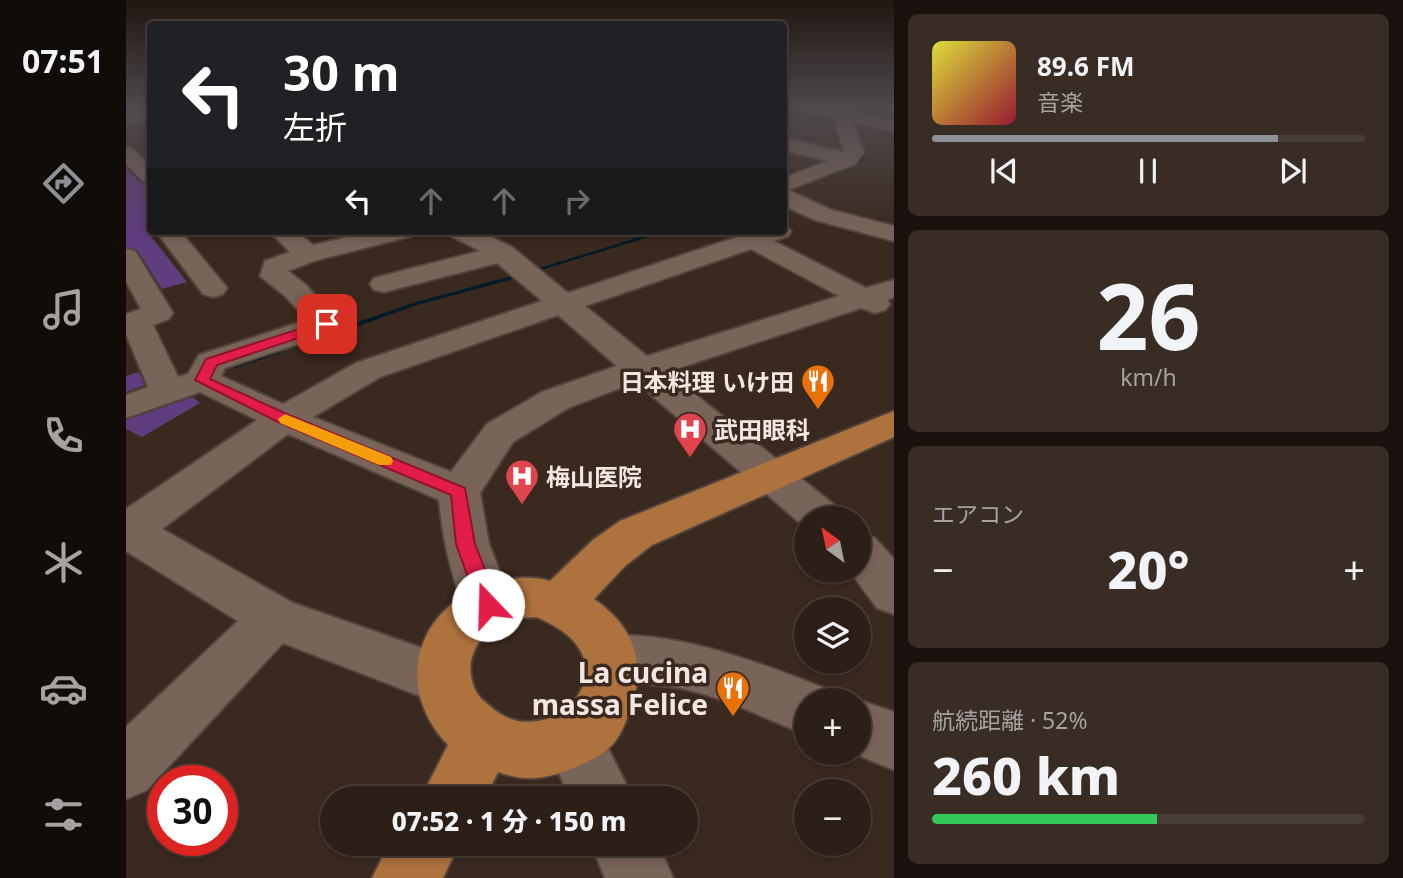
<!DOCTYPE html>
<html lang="ja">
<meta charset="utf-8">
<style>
body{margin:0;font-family:"Noto Sans","Noto Sans JP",sans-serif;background:#382c24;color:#f1f3f6;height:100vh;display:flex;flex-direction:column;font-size:26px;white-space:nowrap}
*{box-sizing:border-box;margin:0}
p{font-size:23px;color:#a6a2a1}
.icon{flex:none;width:38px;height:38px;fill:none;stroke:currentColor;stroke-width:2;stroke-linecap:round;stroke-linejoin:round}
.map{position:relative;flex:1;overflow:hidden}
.sheet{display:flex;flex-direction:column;gap:14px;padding:14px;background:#18110d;width:509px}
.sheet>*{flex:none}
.banner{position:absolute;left:21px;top:21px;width:640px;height:214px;border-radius:7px;box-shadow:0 4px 10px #0003,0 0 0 2px #483d36;background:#202124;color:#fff;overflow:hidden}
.needle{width:46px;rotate:327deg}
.controls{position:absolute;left:668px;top:506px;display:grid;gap:14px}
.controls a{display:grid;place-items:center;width:77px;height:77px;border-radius:50%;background:#2c1f17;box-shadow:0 4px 10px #0003,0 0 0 2px #483d36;font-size:35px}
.speed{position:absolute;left:21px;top:765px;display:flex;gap:14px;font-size:35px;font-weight:700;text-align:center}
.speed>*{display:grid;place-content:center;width:91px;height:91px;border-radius:50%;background:#2c1f17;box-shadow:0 4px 10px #0003,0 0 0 2px #483d36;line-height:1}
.speed .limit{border:10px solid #d22;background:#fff;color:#111}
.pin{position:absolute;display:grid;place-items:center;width:60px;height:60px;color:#fff;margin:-30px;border-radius:14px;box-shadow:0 4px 10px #0006}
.me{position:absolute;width:77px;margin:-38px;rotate:339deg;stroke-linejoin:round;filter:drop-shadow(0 0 5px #0008)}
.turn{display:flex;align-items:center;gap:24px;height:147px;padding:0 21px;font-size:32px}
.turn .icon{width:91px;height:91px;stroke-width:2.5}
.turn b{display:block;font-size:49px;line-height:60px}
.lanes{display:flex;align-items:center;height:66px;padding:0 21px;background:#0003;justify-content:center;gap:35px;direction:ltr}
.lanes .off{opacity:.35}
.big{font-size:52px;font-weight:800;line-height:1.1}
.sheet .widget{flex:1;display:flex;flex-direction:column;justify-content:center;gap:10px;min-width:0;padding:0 24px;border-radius:10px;background:#382c24}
.sheet .dial{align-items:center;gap:0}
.dial b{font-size:91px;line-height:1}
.song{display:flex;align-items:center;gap:21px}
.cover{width:84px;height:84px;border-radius:10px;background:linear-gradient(135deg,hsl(60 70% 55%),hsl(350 70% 35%))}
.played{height:7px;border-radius:4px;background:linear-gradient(90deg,#8c9099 80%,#483d36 80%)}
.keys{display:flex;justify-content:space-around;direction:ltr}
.heat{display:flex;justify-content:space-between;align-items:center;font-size:38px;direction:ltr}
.charge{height:10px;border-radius:5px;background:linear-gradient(90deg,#34c759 52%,#483d36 0)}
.trip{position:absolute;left:194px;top:786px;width:378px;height:70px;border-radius:35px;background:#2c1f17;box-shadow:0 4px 10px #0003,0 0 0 2px #483d36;font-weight:800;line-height:70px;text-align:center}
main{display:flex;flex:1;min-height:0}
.menu{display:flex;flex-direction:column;width:126px;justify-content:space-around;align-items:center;background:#120c09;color:#a6a2a1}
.menu .icon{width:49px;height:49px}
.menu .selected{color:#8c9099}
.menu b{font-size:32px;color:#f1f3f6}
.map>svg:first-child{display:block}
</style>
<main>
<nav class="menu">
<b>07:51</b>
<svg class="icon selected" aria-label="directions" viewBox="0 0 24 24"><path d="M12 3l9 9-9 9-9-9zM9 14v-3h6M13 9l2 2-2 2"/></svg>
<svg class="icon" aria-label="music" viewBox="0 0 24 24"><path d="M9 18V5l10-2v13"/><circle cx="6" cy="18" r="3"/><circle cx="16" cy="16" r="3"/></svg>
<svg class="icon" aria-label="phone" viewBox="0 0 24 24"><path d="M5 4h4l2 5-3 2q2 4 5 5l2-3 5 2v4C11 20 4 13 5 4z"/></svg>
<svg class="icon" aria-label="climate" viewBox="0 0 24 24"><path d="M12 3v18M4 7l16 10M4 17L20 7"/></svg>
<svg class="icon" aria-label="car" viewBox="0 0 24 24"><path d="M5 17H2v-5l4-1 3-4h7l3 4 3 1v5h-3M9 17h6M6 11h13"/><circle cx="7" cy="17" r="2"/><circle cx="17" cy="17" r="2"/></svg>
<svg class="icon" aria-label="filters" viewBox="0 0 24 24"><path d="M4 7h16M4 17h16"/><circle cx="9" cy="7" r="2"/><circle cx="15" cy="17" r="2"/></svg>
</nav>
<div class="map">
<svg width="768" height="878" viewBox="0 0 768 878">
<rect width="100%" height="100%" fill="#3a291f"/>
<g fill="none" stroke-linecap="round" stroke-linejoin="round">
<g fill="#001a28" fill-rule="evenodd">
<path d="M 726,117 L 728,118 L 739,156 L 734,164 L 719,168 L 717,167 L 717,166 L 730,162 L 735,156 L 724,118 Z"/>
<path d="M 533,231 L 542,231 L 412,271 L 407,270 Z"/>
<path d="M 393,274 L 395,275 L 395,277 L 291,305 L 207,335 L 204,335 L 200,333 L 287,303 Z"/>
<path d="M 151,348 L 157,348 L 158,350 L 157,352 L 109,368 L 103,368 L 102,366 L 103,364 Z"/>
</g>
</g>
<g fill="#603d7e">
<path d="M 0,168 L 15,183 L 24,185 L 24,235 L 61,282 L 36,289 L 11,250 L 0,247 Z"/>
<path d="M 13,372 L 19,385 L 0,392 L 0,376 Z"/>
<path d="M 67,397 L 74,403 L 16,437 L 0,429 L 0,420 Z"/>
</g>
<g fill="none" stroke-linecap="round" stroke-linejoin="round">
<g stroke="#54443c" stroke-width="4">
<g id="minor">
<path d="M 675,107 L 721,107 L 722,111 L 768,121 L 768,131 L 727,122 L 738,152 L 729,164 L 662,190 L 706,210 L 768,226 L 768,241 L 689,220 L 658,206 L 658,178 L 702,161 L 658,150 L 658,138 L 718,152 L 708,118 L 677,110 Z"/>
<path d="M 24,109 L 24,119 L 0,123 L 0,113 Z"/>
<path d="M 0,147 L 7,149 L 24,166 L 24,183 L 17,181 L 0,164 Z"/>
<path d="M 658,225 L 665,231 L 662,236 L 648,241 L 740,288 L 768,280 L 768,297 L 761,300 L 764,304 L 759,310 L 749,313 L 735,308 L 541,372 L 711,507 L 718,518 L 681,518 L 681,529 L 510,382 L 442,408 L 387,442 L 354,493 L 363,544 L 387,605 L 380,620 L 362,626 L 344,620 C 326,582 317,542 313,500 L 162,434 L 36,529 L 167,603 L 336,662 L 344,680 L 336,698 L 317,705 L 157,643 L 21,790 L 0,799 L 0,727 L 112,621 L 0,551 L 0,509 L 131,420 L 74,392 L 0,418 L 0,395 L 22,387 L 0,334 L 0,314 L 15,309 L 0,281 L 0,249 L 9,251 L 47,313 L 43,319 L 27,325 L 52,377 L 62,374 L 73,355 L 181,320 L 159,296 L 134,276 L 139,261 L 164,252 L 143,231 L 170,231 L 187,245 L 246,231 L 289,231 L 286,236 L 191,260 L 162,271 L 179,284 L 216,324 L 212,331 L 99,368 L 95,376 L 157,404 L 230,363 L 416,301 L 371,263 L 258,292 L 248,290 L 244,284 L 248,278 L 354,251 L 325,236 L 322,231 L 353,231 L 386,247 L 442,293 L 629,231 L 658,231 ZM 625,249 L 713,296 L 521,356 L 459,306 ZM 432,315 L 491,366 L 416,392 L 361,424 L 325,472 L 187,417 L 254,377 Z"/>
<path d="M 30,231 L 54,231 L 101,288 L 97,294 L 87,297 L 77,294 Z"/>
<path d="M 733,532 L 749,538 L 768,559 L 768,614 L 751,608 L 723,570 L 733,570 Z"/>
<path d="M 485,635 C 561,634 631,662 701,689 L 706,700 L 681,700 L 681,735 C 640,719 600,698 558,689 C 527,682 495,686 466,676 L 458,659 L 466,642 Z"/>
<path d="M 733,700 L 768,712 L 768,770 L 724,752 L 733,752 Z"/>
<path d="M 447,711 L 468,720 L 507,798 L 444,798 L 418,740 L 426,720 Z"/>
<path d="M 465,844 L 532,844 L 547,878 L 479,878 Z"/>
</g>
</g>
<g stroke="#54443c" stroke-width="4">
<g id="major">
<path d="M 768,411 L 768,437 L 526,545 L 499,566 L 468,599 C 511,629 522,668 502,716 C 497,728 493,739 483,748 C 472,758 459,763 445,769 C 420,779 398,782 372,772 L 359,798 L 295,798 L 322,745 C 268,689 288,610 361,585 C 382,578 403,575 424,581 L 467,540 L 494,521 ZM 410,617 C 520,661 422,759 365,707 C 358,701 351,696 348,687 C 337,659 353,633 378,621 C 387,617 400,618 410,617 Z"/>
<path d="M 263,844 L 333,844 L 317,878 L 246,878 Z"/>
</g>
</g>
<use href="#minor" fill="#79645a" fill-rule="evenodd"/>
<use href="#major" fill="#ae723e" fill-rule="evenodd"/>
</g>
<linearGradient id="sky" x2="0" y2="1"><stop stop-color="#201711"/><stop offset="0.47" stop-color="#4f494d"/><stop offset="1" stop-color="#4f494d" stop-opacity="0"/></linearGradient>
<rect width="768" height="230" fill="url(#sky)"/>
<path fill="#e11d48" stroke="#92132f" stroke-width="2" d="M 201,320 L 208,324 L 206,327 L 91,365 L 84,379 L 163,415 L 339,488 L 349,544 L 373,605 L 370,611 L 362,613 L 355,611 L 352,605 L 330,544 L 325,495 L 152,422 L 69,380 L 80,359 Z"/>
<path fill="#f59e0b" d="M 159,414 L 265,457 L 267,461 L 265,465 L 253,465 L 154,423 L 152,419 Z"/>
<defs>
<g id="restaurant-pin" transform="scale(1.75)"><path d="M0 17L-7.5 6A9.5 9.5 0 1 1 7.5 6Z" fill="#e8710a" stroke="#3a291f"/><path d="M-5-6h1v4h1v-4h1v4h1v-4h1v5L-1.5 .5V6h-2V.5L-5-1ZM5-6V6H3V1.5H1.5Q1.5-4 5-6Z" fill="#fff"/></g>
<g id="hospital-pin" transform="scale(1.75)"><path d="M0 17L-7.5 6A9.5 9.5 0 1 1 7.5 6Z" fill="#e0444e" stroke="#3a291f"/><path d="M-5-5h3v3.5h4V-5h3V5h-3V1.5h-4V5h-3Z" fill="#fff"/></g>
</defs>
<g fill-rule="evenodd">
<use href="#restaurant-pin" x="692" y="381"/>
<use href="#hospital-pin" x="564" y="429"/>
<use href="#hospital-pin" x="396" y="476"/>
<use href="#restaurant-pin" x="607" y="688"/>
</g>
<g text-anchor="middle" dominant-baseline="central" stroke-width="7" stroke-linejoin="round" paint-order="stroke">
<g font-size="24" font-weight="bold" fill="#f4e7e1" stroke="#3a291f" text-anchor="start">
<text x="668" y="381" text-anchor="end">日本料理 いけ田</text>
<text x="588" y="429">武田眼科</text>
<text x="420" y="476">梅山医院</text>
</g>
<g font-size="28" font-weight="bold" fill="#f4e7e1" stroke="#3a291f" text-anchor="end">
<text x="582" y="672">La cucina<tspan x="582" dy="32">massa Felice</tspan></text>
</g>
</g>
</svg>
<div class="controls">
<a><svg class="needle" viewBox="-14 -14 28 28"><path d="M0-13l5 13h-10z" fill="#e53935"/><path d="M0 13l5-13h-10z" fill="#a6a2a1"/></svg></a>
<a><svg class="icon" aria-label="layers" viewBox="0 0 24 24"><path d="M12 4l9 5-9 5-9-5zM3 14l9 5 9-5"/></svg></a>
<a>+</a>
<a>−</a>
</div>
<div class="speed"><div class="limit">30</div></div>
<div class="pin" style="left:201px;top:324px;background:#d93025"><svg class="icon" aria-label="arrive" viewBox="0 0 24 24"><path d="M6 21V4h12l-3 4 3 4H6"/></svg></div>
<svg class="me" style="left:362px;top:605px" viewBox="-20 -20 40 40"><circle r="19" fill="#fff"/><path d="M0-13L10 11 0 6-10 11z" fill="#e11d48"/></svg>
<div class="trip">07:52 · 1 分 · 150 m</div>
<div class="banner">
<div class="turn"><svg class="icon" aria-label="left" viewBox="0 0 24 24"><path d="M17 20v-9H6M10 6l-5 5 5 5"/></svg><div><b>30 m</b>左折</div></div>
<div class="lanes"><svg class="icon" aria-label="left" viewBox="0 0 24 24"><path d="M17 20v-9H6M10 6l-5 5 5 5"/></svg><svg class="icon off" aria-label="ahead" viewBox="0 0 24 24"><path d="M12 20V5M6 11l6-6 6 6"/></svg><svg class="icon off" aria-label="ahead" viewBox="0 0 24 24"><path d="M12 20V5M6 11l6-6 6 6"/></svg><svg class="icon off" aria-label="right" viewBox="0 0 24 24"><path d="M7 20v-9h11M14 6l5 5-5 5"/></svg></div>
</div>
</div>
<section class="sheet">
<div class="widget">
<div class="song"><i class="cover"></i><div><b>89.6 FM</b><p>音楽</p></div></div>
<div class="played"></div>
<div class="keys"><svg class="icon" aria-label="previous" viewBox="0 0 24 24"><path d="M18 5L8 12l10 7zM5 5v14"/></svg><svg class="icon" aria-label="pause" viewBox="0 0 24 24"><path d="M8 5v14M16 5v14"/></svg><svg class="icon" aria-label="next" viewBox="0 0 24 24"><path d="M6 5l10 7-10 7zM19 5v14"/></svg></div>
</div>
<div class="widget dial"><b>26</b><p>km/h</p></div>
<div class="widget"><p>エアコン</p>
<div class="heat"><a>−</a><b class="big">20°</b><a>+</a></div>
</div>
<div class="widget"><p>航続距離 · 52%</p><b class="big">260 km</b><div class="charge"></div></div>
</section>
</main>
